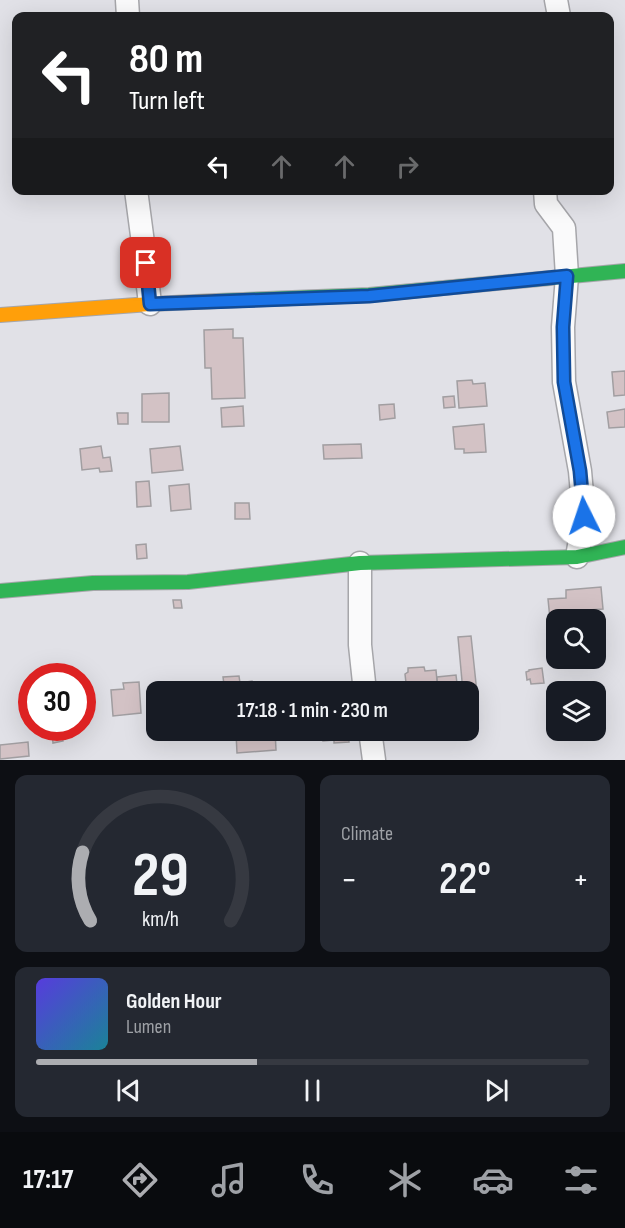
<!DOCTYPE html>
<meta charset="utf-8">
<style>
body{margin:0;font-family:"Sofia Sans Condensed",sans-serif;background:#242831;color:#f1f3f6;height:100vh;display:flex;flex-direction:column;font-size:22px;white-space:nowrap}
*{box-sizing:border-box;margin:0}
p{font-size:20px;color:#9ea1a6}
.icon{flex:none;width:33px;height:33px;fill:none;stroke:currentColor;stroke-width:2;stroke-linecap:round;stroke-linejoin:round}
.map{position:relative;height:760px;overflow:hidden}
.side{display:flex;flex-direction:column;gap:15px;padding:15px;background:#0d0f14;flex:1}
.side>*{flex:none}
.guide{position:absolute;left:12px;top:12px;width:602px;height:183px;border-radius:12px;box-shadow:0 6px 24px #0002;background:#202124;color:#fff;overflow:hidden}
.controls{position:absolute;left:546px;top:609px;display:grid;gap:12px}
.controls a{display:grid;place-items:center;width:60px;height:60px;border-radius:12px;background:#171b24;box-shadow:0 6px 24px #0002;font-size:30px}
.speed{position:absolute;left:18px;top:663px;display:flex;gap:12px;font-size:30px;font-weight:700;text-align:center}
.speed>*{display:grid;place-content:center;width:78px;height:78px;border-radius:50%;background:#171b24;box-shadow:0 6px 24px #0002;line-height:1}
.speed .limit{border:9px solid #d22;background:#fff;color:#111}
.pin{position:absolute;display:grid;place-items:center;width:51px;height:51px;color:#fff;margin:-26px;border-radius:12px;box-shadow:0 3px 9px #0006}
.me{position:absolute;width:66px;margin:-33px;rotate:356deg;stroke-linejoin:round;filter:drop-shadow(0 0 4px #0008)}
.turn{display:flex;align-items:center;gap:21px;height:126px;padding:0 18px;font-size:27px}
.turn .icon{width:78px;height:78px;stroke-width:2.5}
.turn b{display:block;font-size:42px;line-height:51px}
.lanes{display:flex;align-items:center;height:57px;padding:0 18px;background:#0003;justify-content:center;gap:30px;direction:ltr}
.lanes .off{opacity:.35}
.big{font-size:45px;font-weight:600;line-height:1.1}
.side .tile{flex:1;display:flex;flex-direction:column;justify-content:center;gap:9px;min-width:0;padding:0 21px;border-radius:12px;background:#242831}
.side .dial{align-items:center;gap:0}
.dial svg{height:156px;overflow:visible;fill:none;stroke:#363941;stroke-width:7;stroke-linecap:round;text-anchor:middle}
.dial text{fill:#f1f3f6;stroke:none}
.song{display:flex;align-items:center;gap:18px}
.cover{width:72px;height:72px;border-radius:9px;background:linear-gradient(135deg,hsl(250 70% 55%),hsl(190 70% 35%))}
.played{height:6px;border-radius:3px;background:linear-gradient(90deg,#acadb1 40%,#363941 40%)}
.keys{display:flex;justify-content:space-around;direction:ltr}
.heat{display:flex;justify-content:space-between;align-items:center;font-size:33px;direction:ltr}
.side .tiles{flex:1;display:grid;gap:15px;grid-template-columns:1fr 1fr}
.tile:last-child{grid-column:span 2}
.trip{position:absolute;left:146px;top:681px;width:333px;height:60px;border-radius:12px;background:#171b24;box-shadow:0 6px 24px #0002;font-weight:600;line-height:60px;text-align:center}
.tabs{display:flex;height:96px;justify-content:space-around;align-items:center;background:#090b0e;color:#9ea1a6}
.tabs .icon{width:42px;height:42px}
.tabs .current{color:#acadb1}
.tabs b{font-size:27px;color:#f1f3f6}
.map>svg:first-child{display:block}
</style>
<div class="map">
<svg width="625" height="760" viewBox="0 0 625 760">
<rect width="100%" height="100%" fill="#e1e1e7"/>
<g fill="#d3c2c5" stroke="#a19ea1" stroke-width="1.5">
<path d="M 233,329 L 233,338 L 243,338 L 245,398 L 212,399 L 211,368 L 205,368 L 204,330 Z"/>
<path d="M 625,371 L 625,395 L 614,396 L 612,372 Z"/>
<path d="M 472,380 L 473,384 L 485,383 L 487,406 L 459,408 L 457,381 Z"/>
<path d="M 169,393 L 169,422 L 142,422 L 142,394 Z"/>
<path d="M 454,396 L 455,407 L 444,408 L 443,397 Z"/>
<path d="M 394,404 L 395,418 L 380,420 L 379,405 Z"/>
<path d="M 243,406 L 244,426 L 222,427 L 221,408 Z"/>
<path d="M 625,409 L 625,427 L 609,428 L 607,412 Z"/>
<path d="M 117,413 L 128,413 L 128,424 L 118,424 Z"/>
<path d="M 484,424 L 486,452 L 464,453 L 464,449 L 455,449 L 453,427 Z"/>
<path d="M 361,444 L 362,458 L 324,459 L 323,445 Z"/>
<path d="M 101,446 L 103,458 L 110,457 L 112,471 L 100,472 L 99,468 L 82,470 L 80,449 Z"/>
<path d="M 180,446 L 183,470 L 152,473 L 150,449 Z"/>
<path d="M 149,481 L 151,506 L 137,507 L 136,482 Z"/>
<path d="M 189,484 L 191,509 L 171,511 L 169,486 Z"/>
<path d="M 235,503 L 249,503 L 250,519 L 235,519 Z"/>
<path d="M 146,544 L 147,558 L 137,559 L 136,545 Z"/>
<path d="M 601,587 L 603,609 L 589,610 L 590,620 L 556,620 L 556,658 L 558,658 L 554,659 L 548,599 L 566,598 L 566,590 Z"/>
<path d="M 173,600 L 181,600 L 182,608 L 174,608 Z"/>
<path d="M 599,631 L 601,654 L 596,655 L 596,632 Z"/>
<path d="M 471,636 L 477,693 L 468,694 L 468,692 L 463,692 L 458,637 Z"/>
<path d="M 424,667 L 425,671 L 436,670 L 438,692 L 407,692 L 405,674 L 408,672 L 408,668 Z"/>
<path d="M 542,668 L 544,683 L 531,684 L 530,679 L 527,680 L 526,672 L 529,671 L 529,670 Z"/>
<path d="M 456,675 L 458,692 L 438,692 L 437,677 Z"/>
<path d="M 239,676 L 240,683 L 252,681 L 253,692 L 225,692 L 223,677 Z"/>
<path d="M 139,682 L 141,713 L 113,716 L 111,690 L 124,689 L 123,683 Z"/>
<path d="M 155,709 L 155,717 L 147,718 L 147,710 Z"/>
<path d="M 275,730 L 276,750 L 237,753 L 236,733 Z"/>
<path d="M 322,730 L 348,730 L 349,742 L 334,743 L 334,740 L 323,741 Z"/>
<path d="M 61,732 L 63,741 L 53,743 L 52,733 Z"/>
<path d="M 28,742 L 29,756 L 0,759 L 0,745 Z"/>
</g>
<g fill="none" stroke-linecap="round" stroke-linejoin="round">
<g stroke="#a6a6aa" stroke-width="25">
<g id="street">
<path d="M 127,0 L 128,16"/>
<path d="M 556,0 L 559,16"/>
<path d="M 136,190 L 143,243 L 150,304"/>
<path d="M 545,190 L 546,204 L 564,228 L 567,276 L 563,327 L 564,382 L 580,471 L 584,516 L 577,557"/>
<path d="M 360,563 L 360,645 L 365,692"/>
<path d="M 370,730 L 374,760"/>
</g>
</g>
<g stroke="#a6a6aa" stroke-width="16">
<g id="fast">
<path d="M 217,301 L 369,295 L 625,271"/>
<path d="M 0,591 L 93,583 L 188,582 L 360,563 L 577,557 L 625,547"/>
</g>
</g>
<g stroke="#a6a6aa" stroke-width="16">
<path id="slow" d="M 0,315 L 150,304 L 217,301"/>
</g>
<use href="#street" stroke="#fafafb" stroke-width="22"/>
<use href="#fast" stroke="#30b455" stroke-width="14"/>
<use href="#slow" stroke="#ff9f0a" stroke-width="14"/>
</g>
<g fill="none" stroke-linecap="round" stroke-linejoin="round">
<g stroke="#114b97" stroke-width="15">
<path id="route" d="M 146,263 L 150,304 L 369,296 L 567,276 L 563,327 L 564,382 L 580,471 L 584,516"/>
</g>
<use href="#route" stroke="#1a73e8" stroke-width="10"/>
</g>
</svg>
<div class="controls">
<a><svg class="icon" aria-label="search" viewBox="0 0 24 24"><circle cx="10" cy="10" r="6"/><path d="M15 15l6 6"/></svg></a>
<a><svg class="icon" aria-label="layers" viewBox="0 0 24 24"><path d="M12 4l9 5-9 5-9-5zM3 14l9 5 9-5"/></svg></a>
</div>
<div class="speed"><div class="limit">30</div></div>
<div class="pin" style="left:146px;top:263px;background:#d93025"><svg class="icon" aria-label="arrive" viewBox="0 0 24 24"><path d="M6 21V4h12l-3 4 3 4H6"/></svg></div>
<svg class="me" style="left:584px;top:516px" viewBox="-20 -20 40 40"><circle r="19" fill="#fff"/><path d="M0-13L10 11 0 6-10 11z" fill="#1a73e8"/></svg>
<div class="trip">17:18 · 1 min · 230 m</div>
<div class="guide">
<div class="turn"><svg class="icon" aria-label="left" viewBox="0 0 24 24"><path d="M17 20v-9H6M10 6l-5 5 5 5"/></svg><div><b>80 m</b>Turn left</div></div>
<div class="lanes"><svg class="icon" aria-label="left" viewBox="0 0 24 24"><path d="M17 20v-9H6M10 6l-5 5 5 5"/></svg><svg class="icon off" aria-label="ahead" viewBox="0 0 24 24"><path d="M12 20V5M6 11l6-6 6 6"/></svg><svg class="icon off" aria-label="ahead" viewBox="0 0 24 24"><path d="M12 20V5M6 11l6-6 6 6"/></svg><svg class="icon off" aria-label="right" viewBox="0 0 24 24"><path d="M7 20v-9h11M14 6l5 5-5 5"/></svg></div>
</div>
</div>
<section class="side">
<div class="tiles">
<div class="tile dial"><svg viewBox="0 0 100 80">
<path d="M14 69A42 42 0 1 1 86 69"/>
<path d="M14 69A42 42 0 0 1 10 34" stroke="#acadb1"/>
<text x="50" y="56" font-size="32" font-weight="700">29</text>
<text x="50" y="72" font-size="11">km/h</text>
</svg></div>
<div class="tile"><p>Climate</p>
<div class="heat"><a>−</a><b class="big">22°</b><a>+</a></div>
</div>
<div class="tile">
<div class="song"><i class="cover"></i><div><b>Golden Hour</b><p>Lumen</p></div></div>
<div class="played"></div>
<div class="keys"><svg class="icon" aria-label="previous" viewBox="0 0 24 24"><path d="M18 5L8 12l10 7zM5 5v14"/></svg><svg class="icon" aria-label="pause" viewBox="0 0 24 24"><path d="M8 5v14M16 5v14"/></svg><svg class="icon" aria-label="next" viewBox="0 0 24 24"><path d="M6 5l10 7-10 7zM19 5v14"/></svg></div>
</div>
</div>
</section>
<nav class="tabs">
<b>17:17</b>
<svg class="icon current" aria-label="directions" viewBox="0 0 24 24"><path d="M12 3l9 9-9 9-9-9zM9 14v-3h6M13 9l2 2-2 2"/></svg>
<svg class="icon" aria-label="music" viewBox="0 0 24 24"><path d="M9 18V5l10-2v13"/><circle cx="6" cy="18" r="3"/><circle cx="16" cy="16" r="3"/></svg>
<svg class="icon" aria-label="phone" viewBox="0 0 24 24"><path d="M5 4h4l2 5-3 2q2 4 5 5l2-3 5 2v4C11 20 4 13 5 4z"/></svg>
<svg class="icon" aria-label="climate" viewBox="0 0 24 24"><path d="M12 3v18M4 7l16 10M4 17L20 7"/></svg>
<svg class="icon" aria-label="car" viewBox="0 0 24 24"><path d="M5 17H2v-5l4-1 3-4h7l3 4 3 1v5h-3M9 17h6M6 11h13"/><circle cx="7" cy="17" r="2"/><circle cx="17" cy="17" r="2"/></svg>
<svg class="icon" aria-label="filters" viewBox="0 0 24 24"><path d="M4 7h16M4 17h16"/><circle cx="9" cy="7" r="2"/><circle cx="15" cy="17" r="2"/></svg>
</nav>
